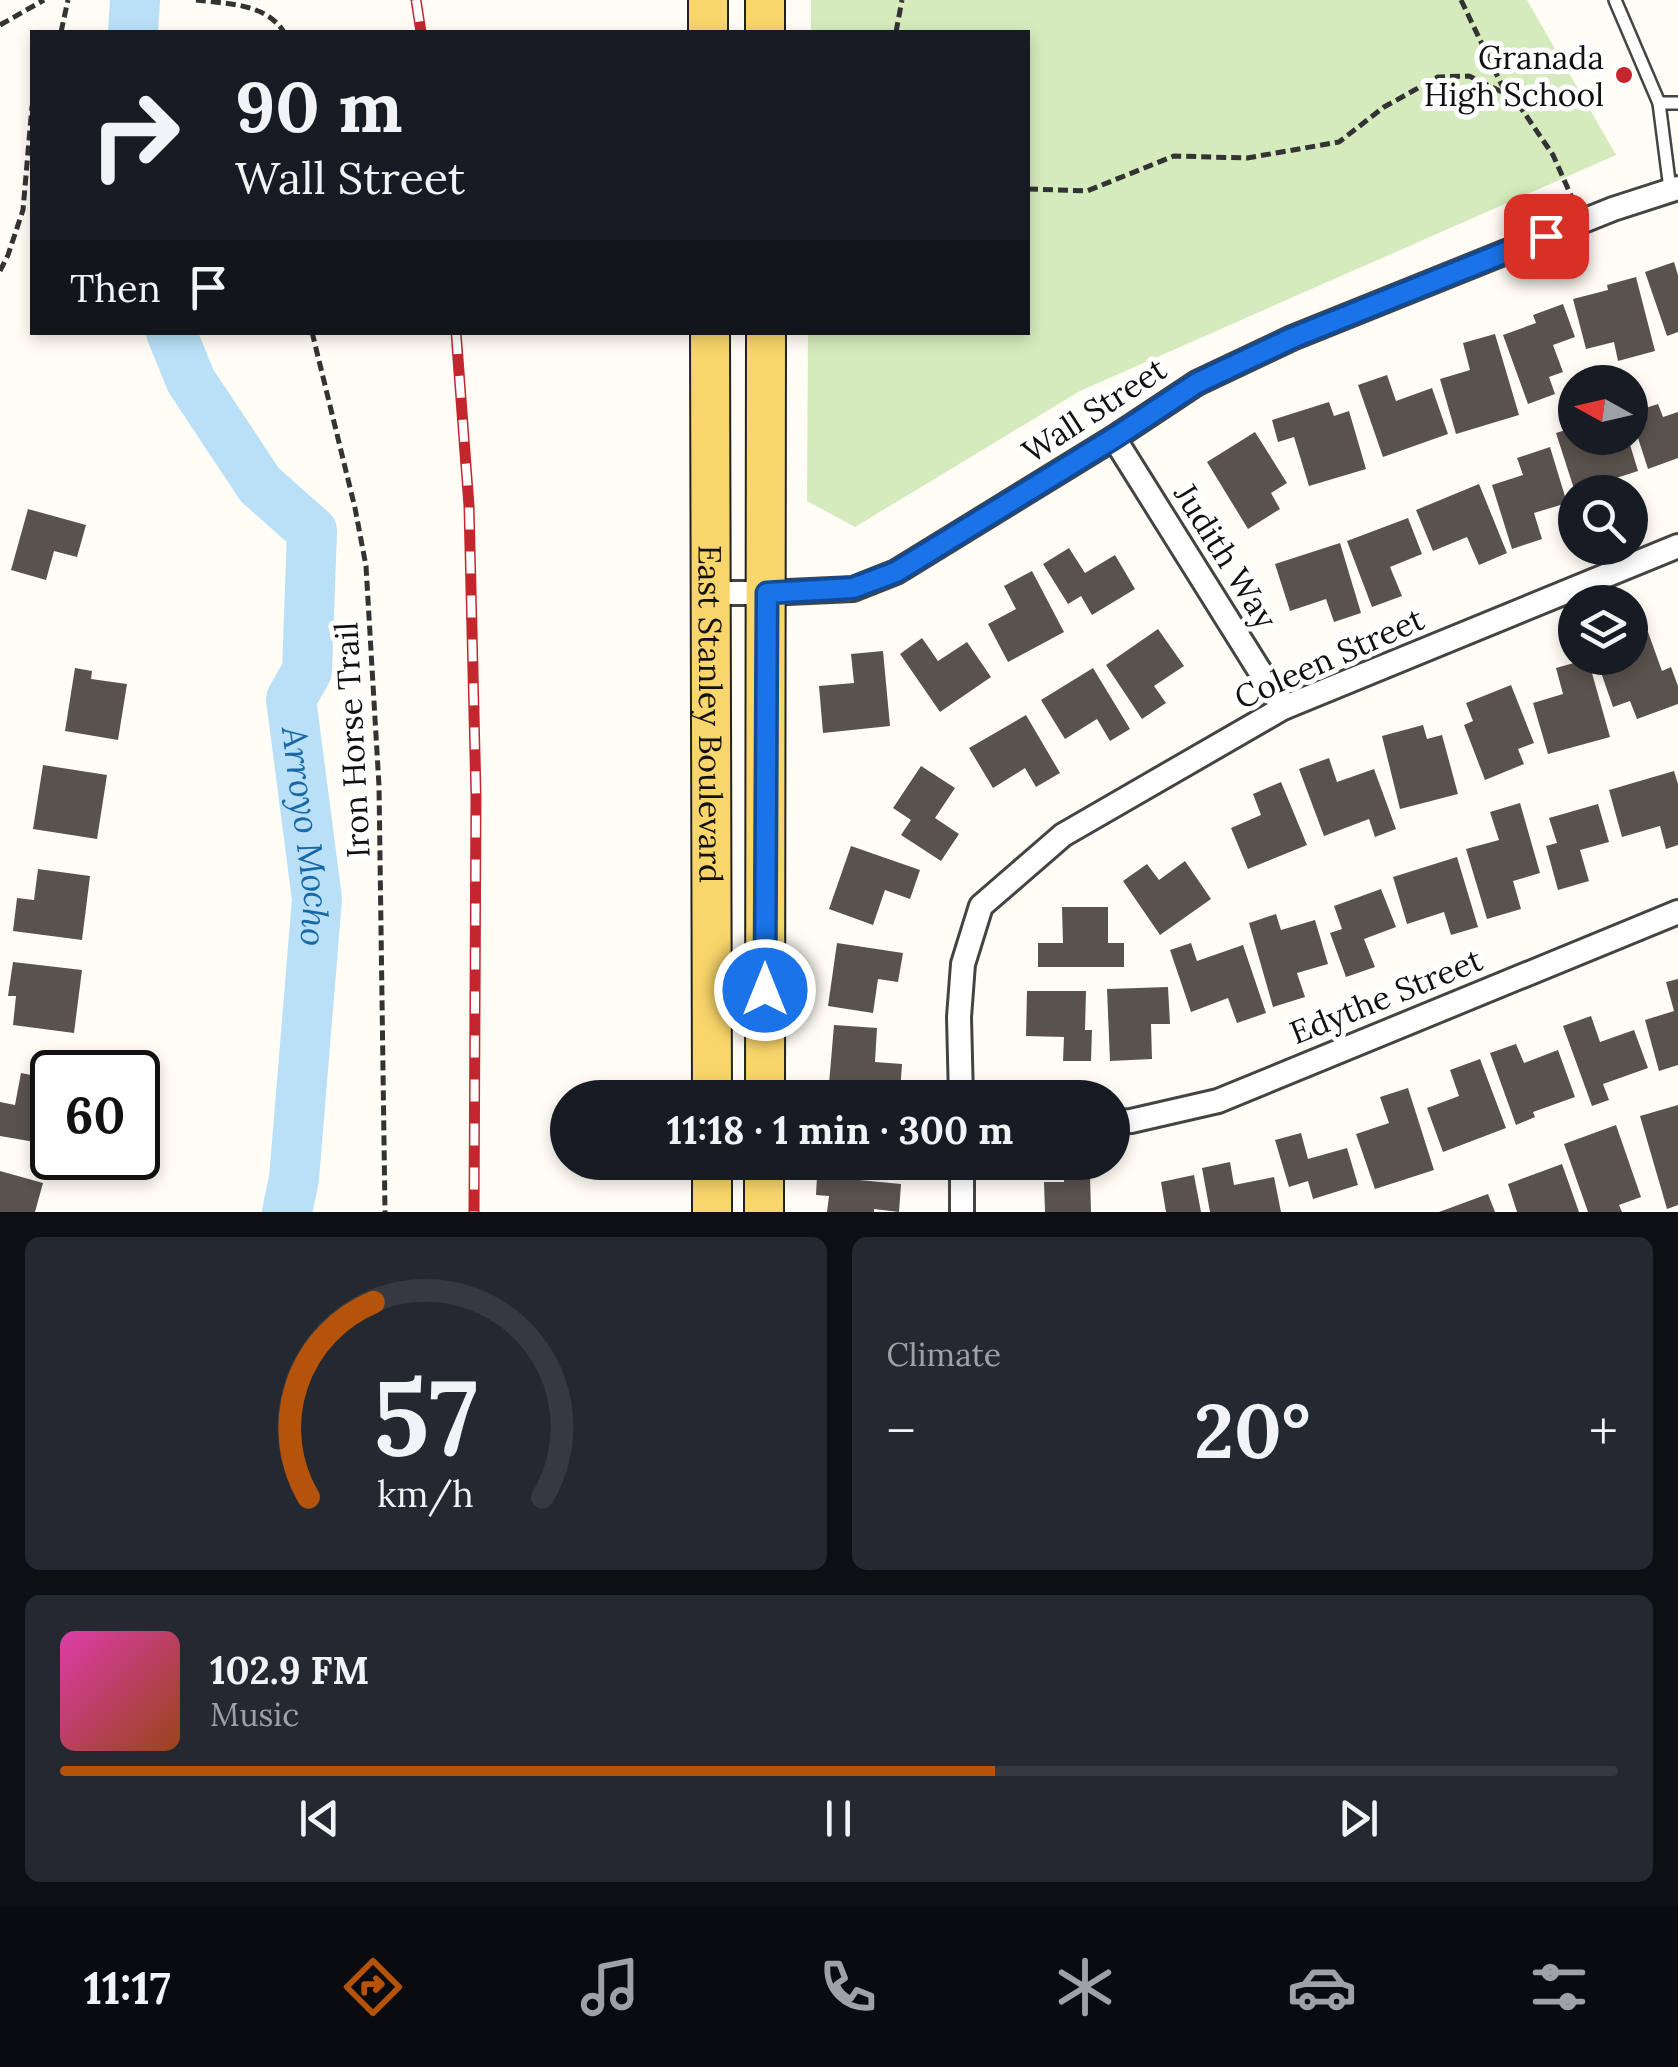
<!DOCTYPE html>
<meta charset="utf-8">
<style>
body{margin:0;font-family:Lora,serif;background:#242831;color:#f1f3f6;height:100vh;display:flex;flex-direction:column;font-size:38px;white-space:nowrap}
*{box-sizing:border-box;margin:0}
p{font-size:32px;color:#9ea1a6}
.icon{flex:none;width:55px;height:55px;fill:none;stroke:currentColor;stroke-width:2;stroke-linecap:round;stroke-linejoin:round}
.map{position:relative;height:1212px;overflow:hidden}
.drawer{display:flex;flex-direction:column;gap:25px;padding:25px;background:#0d0f14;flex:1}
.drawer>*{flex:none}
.top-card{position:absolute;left:30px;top:30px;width:1000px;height:305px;border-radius:0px;box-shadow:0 5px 15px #0003;background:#171b24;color:#f1f3f6;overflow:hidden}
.needle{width:65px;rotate:278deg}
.controls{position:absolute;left:1558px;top:365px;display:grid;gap:20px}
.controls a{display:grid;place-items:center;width:90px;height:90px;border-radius:50%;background:#171b24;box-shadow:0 5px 15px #0003;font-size:50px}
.speed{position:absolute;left:30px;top:1050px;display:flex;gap:20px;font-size:50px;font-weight:700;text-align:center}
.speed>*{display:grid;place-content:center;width:130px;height:130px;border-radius:50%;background:#171b24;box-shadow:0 5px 15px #0003;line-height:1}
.speed .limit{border:5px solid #111;border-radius:15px;background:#fff;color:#111}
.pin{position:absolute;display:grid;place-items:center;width:85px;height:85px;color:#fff;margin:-42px;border-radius:20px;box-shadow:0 5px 15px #0006}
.me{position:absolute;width:110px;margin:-55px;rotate:0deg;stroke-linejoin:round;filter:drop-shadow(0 0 8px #0008)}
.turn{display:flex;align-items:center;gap:35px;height:210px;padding:0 40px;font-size:45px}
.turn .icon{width:130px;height:130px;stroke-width:2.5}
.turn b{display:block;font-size:70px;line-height:85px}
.then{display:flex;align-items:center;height:95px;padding:0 40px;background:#0003;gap:20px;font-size:38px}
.big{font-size:75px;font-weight:700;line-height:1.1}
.drawer .widget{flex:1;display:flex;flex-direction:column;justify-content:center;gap:15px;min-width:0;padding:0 35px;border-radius:15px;background:#242831}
.drawer .dial{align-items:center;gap:0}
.dial svg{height:260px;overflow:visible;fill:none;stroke:#363941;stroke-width:7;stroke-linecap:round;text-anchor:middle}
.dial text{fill:#f1f3f6;stroke:none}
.song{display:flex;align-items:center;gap:30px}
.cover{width:120px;height:120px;border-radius:15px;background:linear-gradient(135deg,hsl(320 70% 55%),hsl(20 70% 35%))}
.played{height:10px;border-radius:5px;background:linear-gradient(90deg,#b45309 60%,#363941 60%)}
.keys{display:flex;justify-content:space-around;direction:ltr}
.heat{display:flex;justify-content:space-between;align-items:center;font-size:55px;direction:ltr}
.drawer .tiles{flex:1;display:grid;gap:25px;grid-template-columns:1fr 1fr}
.widget:last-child{grid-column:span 2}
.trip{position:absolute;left:550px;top:1080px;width:580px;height:100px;border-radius:50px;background:#171b24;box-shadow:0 5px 15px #0003;font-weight:700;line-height:100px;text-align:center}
.tab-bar{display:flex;height:160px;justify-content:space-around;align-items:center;background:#090b0e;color:#9ea1a6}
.tab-bar .icon{width:70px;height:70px}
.tab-bar .on{color:#b45309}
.tab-bar b{font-size:45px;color:#f1f3f6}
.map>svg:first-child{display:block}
</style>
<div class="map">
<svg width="1678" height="1212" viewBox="0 0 1678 1212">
<rect width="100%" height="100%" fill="#fffdf5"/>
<path fill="#d5ebbd" d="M 811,0 L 1527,0 L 1616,155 L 1080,391 L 855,527 L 807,501 L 808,333 L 1028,332 L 1028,32 L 811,32 Z"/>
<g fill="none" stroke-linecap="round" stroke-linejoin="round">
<g stroke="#b9e0f7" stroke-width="50">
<path d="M 133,32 L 135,0"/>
<path id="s1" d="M 171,332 L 191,381 L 260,485 L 312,531 L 307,671 L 291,699 L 317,899 L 294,1179 L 287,1212"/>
</g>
</g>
<g fill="#5a524d">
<path d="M 1674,262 L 1678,275 L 1678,332 L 1667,336 L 1645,272 Z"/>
<path d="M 1636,277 L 1655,351 L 1618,361 L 1614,342 L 1586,349 L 1573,299 L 1608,290 L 1607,285 Z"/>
<path d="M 1563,304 L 1575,337 L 1553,345 L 1563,372 L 1549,377 L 1555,394 L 1528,404 L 1503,335 L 1536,323 L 1533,315 Z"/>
<path d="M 1495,334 L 1519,415 L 1456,434 L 1440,379 L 1470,370 L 1463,343 Z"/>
<path d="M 1387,375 L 1396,401 L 1432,388 L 1448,434 L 1383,457 L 1358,385 Z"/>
<path d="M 1329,402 L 1334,416 L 1349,411 L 1366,469 L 1309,486 L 1294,437 L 1278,442 L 1272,420 Z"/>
<path d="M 1658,404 L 1663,417 L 1678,412 L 1678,458 L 1648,469 L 1630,413 Z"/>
<path d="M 1575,427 L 1575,438 L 1583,438 L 1584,440 L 1593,438 L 1628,438 L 1638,471 L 1607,481 L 1610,492 L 1575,492 L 1556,433 Z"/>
<path d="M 1255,432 L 1287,483 L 1271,493 L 1280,509 L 1248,529 L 1207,462 Z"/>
<path d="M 1550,447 L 1567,503 L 1534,513 L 1542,539 L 1512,549 L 1492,485 L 1523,475 L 1517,458 Z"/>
<path d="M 1479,484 L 1507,553 L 1479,565 L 1467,537 L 1433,551 L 1416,510 Z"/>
<path d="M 28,509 L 86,525 L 77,557 L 54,551 L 46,580 L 11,570 Z"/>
<path d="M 1408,518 L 1422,554 L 1390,567 L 1402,596 L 1372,607 L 1347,541 Z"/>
<path d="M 1340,543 L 1361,613 L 1334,622 L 1326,599 L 1290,611 L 1275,564 Z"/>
<path d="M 1069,548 L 1085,573 L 1115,555 L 1135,589 L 1092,615 L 1081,596 L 1068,604 L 1043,564 Z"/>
<path d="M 1032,571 L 1064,632 L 1008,662 L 988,624 L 1016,609 L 1004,586 Z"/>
<path d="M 1158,629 L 1184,666 L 1154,686 L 1166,703 L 1142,719 L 1106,665 Z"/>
<path d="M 1648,632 L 1662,671 L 1671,667 L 1678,686 L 1678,704 L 1637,719 L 1630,701 L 1613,707 L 1596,658 L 1630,658 L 1630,639 Z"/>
<path d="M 922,638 L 938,661 L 967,642 L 991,677 L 940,712 L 900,654 Z"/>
<path d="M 883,651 L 890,726 L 823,733 L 819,686 L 854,683 L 851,654 Z"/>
<path d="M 1588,659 L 1610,737 L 1548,754 L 1533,703 L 1563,694 L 1556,668 Z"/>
<path d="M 75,668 L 92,671 L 91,679 L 127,684 L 118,740 L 65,731 Z"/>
<path d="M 1093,668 L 1130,729 L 1110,741 L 1097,719 L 1065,739 L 1041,700 Z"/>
<path d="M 1511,685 L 1534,743 L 1518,749 L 1524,764 L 1485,780 L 1464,725 L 1473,721 L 1466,703 Z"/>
<path d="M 1026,715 L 1060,773 L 1036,787 L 1025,768 L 993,788 L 969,748 Z"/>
<path d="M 1423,725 L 1427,739 L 1442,735 L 1458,794 L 1400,809 L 1382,736 Z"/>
<path d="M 1329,758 L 1337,782 L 1374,769 L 1396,829 L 1375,837 L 1369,819 L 1324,836 L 1299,769 Z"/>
<path d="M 43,765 L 107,775 L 97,839 L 33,829 Z"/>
<path d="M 921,766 L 955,788 L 935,818 L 959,834 L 941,861 L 901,835 L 911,820 L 893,808 Z"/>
<path d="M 1674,771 L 1678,784 L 1678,845 L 1666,849 L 1660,826 L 1622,837 L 1609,790 Z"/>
<path d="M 1281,782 L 1307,845 L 1248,869 L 1231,828 L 1261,815 L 1253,794 Z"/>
<path d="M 1520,803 L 1540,873 L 1513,881 L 1521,909 L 1487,919 L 1466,849 L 1499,840 L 1490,812 Z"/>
<path d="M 1598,804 L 1609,842 L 1580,850 L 1589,881 L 1558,890 L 1546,846 L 1557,843 L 1549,818 Z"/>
<path d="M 851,846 L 920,870 L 910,899 L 885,890 L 873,925 L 829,909 Z"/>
<path d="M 1457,857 L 1478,927 L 1451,935 L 1444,912 L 1407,924 L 1393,877 Z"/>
<path d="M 1185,861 L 1211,899 L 1160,935 L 1123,881 L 1147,864 L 1159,880 Z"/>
<path d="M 38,869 L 90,876 L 82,940 L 13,931 L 17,898 L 34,900 Z"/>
<path d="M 1381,889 L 1396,927 L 1364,939 L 1375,967 L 1346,977 L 1330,933 L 1342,929 L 1334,906 Z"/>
<path d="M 1062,907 L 1108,907 L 1108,943 L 1124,943 L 1124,967 L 1038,967 L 1038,943 L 1063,943 Z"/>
<path d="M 1276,914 L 1281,930 L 1315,920 L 1328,964 L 1297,973 L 1305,997 L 1273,1007 L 1249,923 Z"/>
<path d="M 837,943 L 903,953 L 898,982 L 878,979 L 873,1013 L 828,1006 Z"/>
<path d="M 1191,943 L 1197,961 L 1243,945 L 1266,1013 L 1237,1023 L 1228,998 L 1191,1012 L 1170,950 Z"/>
<path d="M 13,962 L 82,970 L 74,1033 L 13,1025 L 16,996 L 8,996 Z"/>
<path d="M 1678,979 L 1678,1065 L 1659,1071 L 1645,1020 L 1674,1011 L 1666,982 Z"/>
<path d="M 1168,987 L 1170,1024 L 1151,1024 L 1152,1059 L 1110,1061 L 1107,989 Z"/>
<path d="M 1027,991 L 1086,991 L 1085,1030 L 1092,1030 L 1091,1061 L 1063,1061 L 1064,1037 L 1026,1036 Z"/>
<path d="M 1591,1016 L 1600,1042 L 1634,1030 L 1648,1068 L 1603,1084 L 1609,1100 L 1592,1106 L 1563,1026 Z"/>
<path d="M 834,1025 L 877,1028 L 875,1062 L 902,1064 L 900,1093 L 874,1092 L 874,1087 L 829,1084 Z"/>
<path d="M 1516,1044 L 1524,1063 L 1558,1050 L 1575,1097 L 1533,1112 L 1535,1117 L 1516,1125 L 1490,1053 Z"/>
<path d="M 1480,1059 L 1506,1128 L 1443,1152 L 1427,1108 L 1459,1096 L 1450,1070 Z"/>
<path d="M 95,1060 L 123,1063 L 121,1072 L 93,1072 Z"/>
<path d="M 21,1073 L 41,1077 L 39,1088 L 52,1090 L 52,1145 L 0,1136 L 0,1102 L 15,1105 Z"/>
<path d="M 1408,1088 L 1434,1170 L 1375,1189 L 1356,1134 L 1389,1123 L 1380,1097 Z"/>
<path d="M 1678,1105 L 1678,1205 L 1667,1209 L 1640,1116 Z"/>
<path d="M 1616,1125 L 1641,1197 L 1619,1205 L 1622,1212 L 1588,1212 L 1564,1144 Z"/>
<path d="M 1301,1133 L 1308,1159 L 1347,1148 L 1358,1185 L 1313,1199 L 1308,1181 L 1289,1187 L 1275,1140 Z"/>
<path d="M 851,1162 L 899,1162 L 898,1173 L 851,1170 Z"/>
<path d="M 1230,1162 L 1234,1185 L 1274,1177 L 1281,1212 L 1210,1212 L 1202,1168 Z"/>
<path d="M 1562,1164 L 1579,1212 L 1517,1212 L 1508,1184 Z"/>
<path d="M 0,1171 L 43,1183 L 35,1212 L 0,1212 Z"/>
<path d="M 1064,1175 L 1090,1175 L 1091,1212 L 1045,1212 L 1044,1182 L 1064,1182 Z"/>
<path d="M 1194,1175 L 1201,1212 L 1166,1212 L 1161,1182 Z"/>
<path d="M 817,1176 L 901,1184 L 899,1212 L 874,1209 L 874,1212 L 827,1212 L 829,1196 L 816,1195 Z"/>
<path d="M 1488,1194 L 1495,1212 L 1439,1212 Z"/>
</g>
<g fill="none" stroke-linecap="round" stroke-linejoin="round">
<g stroke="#444" stroke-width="16">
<g id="service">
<path d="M 1615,0 L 1659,103 L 1670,189"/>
<path d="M 1659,103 L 1678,103"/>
</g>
</g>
<g stroke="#444" stroke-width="28">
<g id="minor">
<path d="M 1114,438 L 1283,708"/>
<path d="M 712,593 L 767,593 L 853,589 L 896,572 L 1114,438 L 1197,383 L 1292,338 L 1613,209 L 1678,188"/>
<path d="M 961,1098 L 959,1017 L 963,964 L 981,906 L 1063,835 L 1283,708 L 1678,546"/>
<path d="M 1112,1122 L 1131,1121 L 1218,1101 L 1678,912"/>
<path d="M 962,1162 L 962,1212"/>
</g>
</g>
<g stroke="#222" stroke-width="42">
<g id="primary">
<path d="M 708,0 L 708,32"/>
<path d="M 765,0 L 765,32"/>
<path id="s2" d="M 710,332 L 712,1098"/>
<path d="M 765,1098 L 766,332"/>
<path d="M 712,1212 L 712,1162"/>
<path d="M 764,1212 L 764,1162"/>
</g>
</g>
<g stroke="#333" stroke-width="5" stroke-dasharray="10 5" stroke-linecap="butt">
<path d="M 196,0 C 228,4 265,3 284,32"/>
<path d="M 1461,0 L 1505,92"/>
<path d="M 0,25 L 44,0"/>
<path d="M 61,32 L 68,0"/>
<path d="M 896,32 L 902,0"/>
<path d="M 1028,189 L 1087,191 L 1174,156 L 1247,158 L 1339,142 L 1384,107 L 1438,77 L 1469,76 L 1506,94 L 1521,108 L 1553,155 L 1573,200"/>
<path d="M 0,271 L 8,255 L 23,210 L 32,106"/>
<path d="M 312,332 L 355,508 L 366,566 L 379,786 L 385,1212"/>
</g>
<use href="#service" stroke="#fff" stroke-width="11"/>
<use href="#minor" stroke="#fff" stroke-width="22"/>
<use href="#primary" stroke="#f9d66b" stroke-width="38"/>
<g stroke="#c4262e" stroke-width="11">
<g id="rail">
<path d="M 416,0 L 421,32"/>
<path d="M 456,332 L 469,506 L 476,796 L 474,1212"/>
</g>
</g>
<use href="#rail" stroke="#fff" stroke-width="8" stroke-dasharray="22" stroke-linecap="butt"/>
</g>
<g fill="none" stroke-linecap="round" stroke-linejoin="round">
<g stroke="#114b97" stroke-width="25">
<path id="route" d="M 765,990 L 767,593 L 853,588 L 896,572 L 1114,438 L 1197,383 L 1292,338 L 1546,236"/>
</g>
<use href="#route" stroke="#1a73e8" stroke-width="18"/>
</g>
<circle fill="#c4262e" stroke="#fff" stroke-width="4" cx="1624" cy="75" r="10"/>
<g text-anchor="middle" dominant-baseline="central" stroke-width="10" stroke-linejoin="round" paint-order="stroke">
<g font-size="32" fill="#111" stroke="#fff" text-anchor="end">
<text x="1604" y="57">Granada<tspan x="1604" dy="37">High School</tspan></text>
</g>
<g font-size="32" fill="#111" stroke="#fff">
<text transform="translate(1094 410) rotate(-33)">Wall Street</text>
<text transform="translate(1226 556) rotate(58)">Judith Way</text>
<text transform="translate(1329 658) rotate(-24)">Coleen Street</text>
<text stroke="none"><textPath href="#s2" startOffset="382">East Stanley Boulevard</textPath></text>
<text transform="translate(352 740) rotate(-93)">Iron Horse Trail</text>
<text transform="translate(1386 996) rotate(-22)">Edythe Street</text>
</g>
<g font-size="35" font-style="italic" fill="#1768a6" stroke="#fff">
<text stroke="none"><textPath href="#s1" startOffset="558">Arroyo Mocho</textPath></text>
</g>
</g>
</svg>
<div class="controls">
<a><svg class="needle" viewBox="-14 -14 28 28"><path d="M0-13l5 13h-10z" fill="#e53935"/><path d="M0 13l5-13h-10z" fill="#9ea1a6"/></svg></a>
<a><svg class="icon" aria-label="search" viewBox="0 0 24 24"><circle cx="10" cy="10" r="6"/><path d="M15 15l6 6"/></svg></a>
<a><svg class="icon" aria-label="layers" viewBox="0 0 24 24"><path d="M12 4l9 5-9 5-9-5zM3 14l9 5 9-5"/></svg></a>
</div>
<div class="speed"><div class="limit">60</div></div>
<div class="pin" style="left:1546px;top:236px;background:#d93025"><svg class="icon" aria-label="arrive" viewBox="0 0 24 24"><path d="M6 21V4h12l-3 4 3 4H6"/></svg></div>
<svg class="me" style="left:765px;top:990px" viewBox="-20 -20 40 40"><circle r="17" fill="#1a73e8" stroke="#fff" stroke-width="3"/><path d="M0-11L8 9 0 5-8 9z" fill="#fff"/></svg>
<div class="trip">11:18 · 1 min · 300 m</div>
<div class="top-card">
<div class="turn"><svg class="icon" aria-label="right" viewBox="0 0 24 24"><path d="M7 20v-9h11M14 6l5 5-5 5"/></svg><div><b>90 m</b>Wall Street</div></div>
<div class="then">Then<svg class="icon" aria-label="arrive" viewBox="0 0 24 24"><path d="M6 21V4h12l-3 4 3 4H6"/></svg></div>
</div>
</div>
<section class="drawer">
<div class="tiles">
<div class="widget dial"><svg viewBox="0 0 100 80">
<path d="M14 69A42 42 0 1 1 86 69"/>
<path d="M14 69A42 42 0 0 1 34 9" stroke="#b45309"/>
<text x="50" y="56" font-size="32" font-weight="700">57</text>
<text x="50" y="72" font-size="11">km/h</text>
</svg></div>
<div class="widget"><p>Climate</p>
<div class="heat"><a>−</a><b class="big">20°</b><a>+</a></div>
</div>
<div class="widget">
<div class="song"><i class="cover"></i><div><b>102.9 FM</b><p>Music</p></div></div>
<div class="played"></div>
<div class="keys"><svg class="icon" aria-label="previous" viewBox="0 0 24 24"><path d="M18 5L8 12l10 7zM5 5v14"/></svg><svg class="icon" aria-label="pause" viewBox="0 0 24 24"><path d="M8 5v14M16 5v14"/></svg><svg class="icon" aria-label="next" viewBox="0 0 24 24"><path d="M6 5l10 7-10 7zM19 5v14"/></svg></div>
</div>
</div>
</section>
<nav class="tab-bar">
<b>11:17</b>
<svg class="icon on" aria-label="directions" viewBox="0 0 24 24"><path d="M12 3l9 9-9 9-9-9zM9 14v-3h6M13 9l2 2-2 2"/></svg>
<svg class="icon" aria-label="music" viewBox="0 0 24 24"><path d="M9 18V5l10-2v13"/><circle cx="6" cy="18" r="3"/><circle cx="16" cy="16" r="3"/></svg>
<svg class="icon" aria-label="phone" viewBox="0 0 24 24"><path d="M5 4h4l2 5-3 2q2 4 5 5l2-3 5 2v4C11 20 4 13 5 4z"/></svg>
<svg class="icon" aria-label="climate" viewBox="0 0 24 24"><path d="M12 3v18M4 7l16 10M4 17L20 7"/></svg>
<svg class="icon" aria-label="car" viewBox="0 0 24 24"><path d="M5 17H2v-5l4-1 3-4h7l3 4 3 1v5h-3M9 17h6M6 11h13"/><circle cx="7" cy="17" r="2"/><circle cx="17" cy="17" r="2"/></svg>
<svg class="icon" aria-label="filters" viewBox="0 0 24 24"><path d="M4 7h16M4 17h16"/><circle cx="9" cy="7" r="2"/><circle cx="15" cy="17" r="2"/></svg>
</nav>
